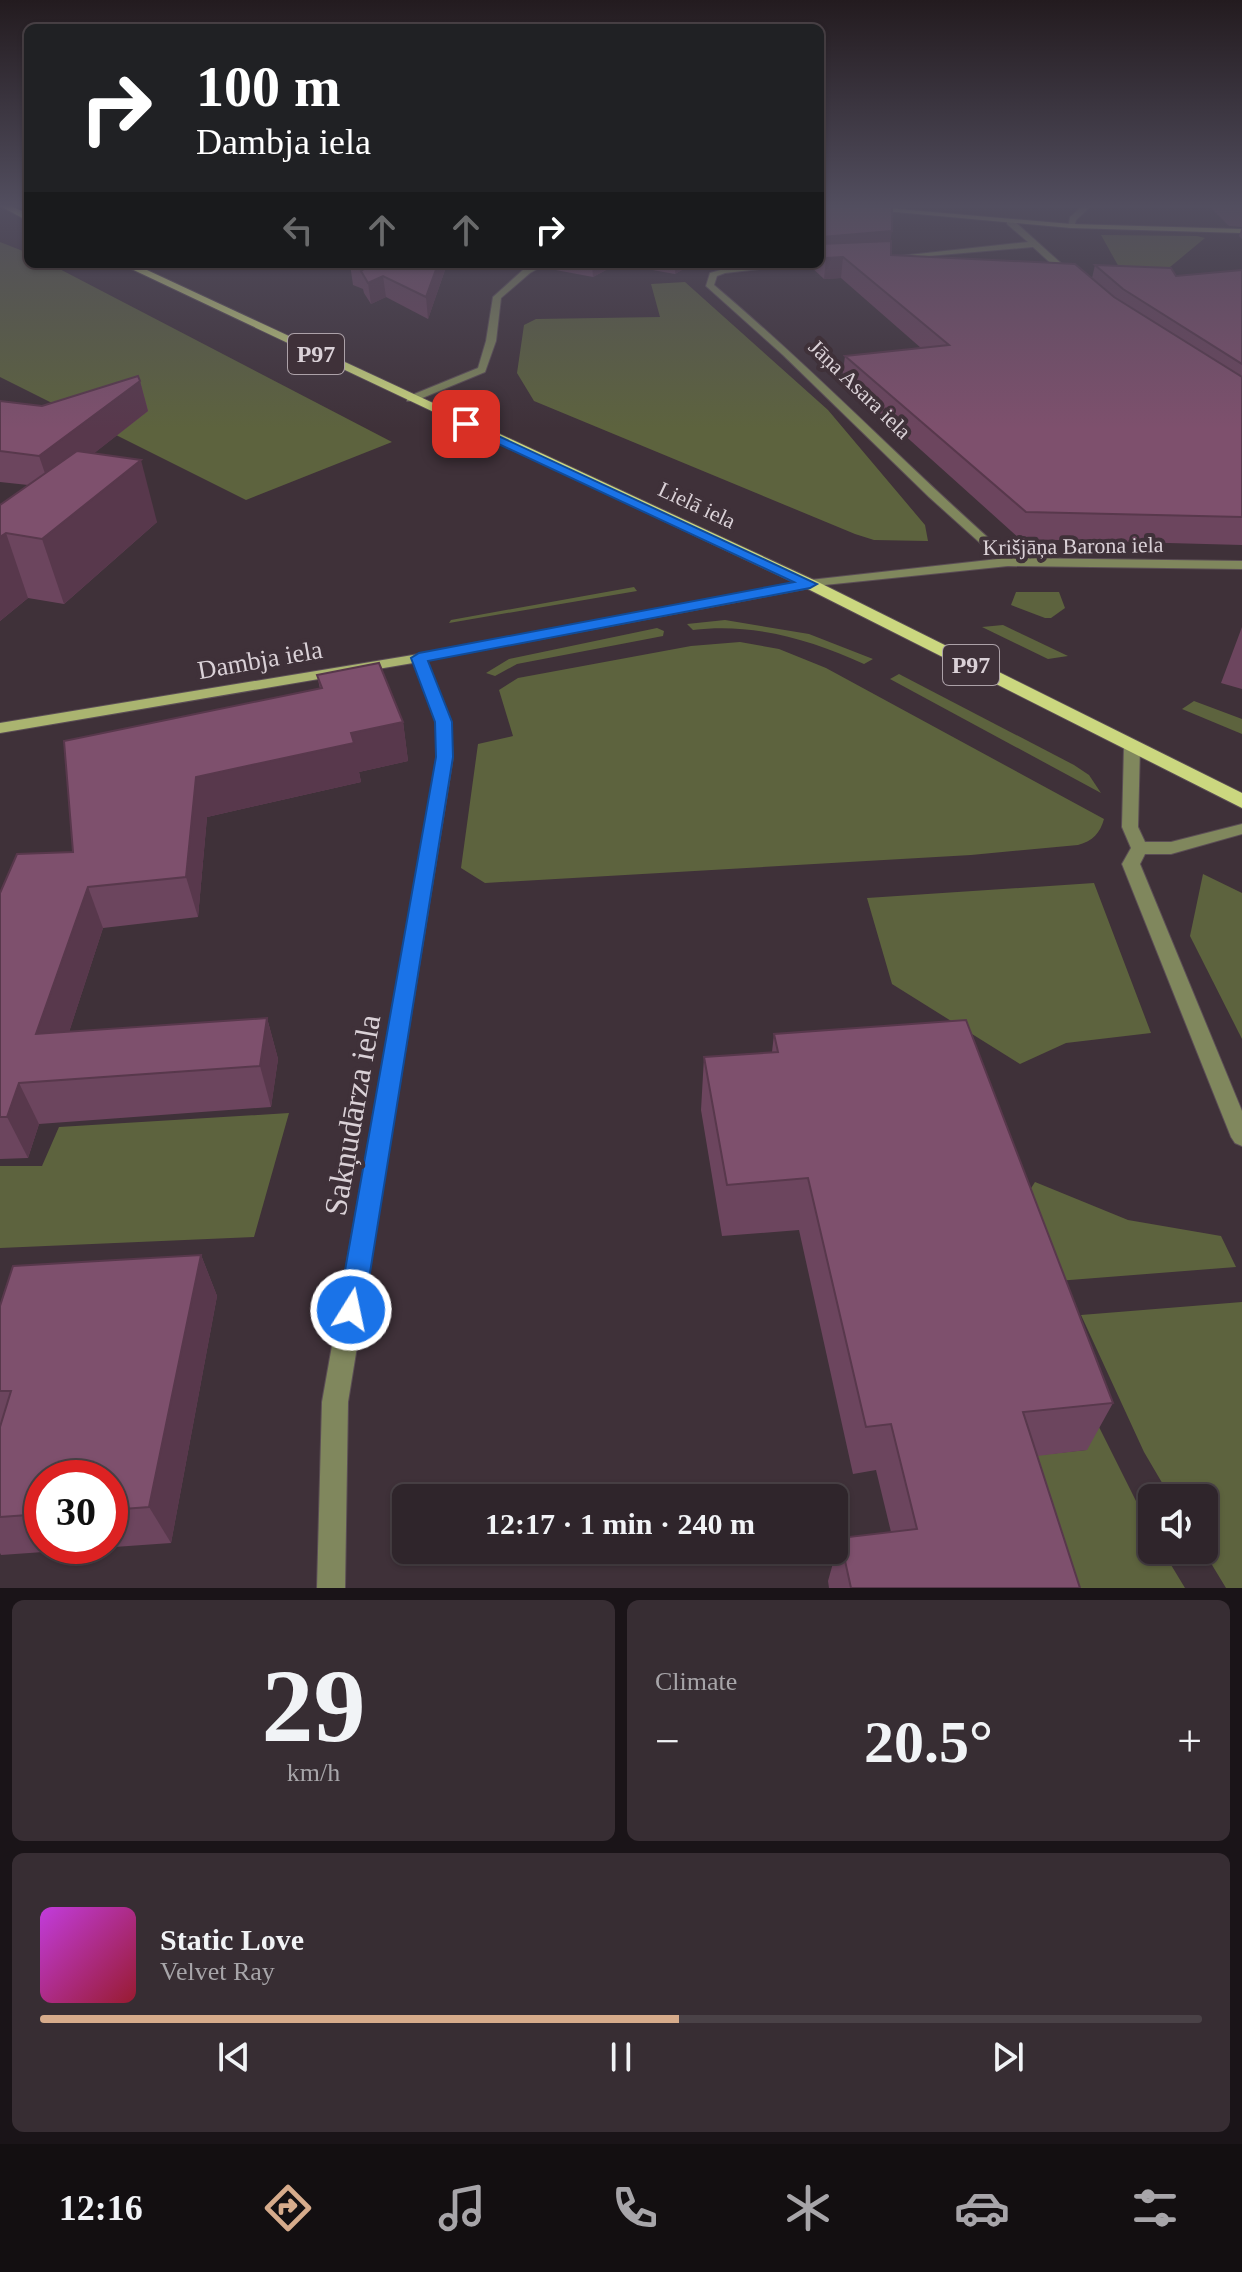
<!DOCTYPE html>
<meta charset="utf-8">
<style>
body{margin:0;font-family:Georgia,serif;background:#372d33;color:#f1f3f6;height:100vh;display:flex;flex-direction:column;font-size:30px;white-space:nowrap}
*{box-sizing:border-box;margin:0}
p{font-size:26px;color:#a7a5a9}
.icon{flex:none;width:44px;height:44px;fill:none;stroke:currentColor;stroke-width:2;stroke-linecap:round;stroke-linejoin:round}
.map{position:relative;height:1588px;overflow:hidden}
.side{display:flex;flex-direction:column;gap:12px;padding:12px;background:#1a1418;flex:1}
.side>*{flex:none}
.banner{position:absolute;left:24px;top:24px;width:800px;height:244px;border-radius:12px;box-shadow:0 2px 6px #0004,0 0 0 2px #4a4247;background:#202124;color:#fff;overflow:hidden}
.controls{position:absolute;left:1138px;top:1484px;display:grid;gap:16px}
.controls a{display:grid;place-items:center;width:80px;height:80px;border-radius:12px;background:#2f252b;box-shadow:0 2px 6px #0004,0 0 0 2px #4a4247;font-size:40px}
.speed{position:absolute;left:24px;top:1460px;display:flex;gap:16px;font-size:40px;font-weight:700;text-align:center}
.speed>*{display:grid;place-content:center;width:104px;height:104px;border-radius:50%;background:#2f252b;box-shadow:0 2px 6px #0004,0 0 0 2px #4a4247;line-height:1}
.speed .limit{border:12px solid #d22;background:#fff;color:#111}
.pin{position:absolute;display:grid;place-items:center;width:68px;height:68px;color:#fff;margin:-34px;border-radius:16px;box-shadow:0 4px 12px #0006}
.me{position:absolute;width:88px;margin:-44px;rotate:10deg;stroke-linejoin:round;filter:drop-shadow(0 0 6px #0008)}
.turn{display:flex;align-items:center;gap:28px;height:168px;padding:0 40px;font-size:36px}
.turn .icon{width:104px;height:104px;stroke-width:2.5}
.turn b{display:block;font-size:56px;line-height:68px}
.lanes{display:flex;align-items:center;height:76px;padding:0 40px;background:#0003;justify-content:center;gap:40px;direction:ltr}
.lanes .off{opacity:.35}
.big{font-size:60px;font-weight:800;line-height:1.1}
.side .card{flex:1;display:flex;flex-direction:column;justify-content:center;gap:12px;min-width:0;padding:0 28px;border-radius:12px;background:#372d33}
.side .dial{align-items:center;gap:0}
.dial b{font-size:104px;line-height:1}
.song{display:flex;align-items:center;gap:24px}
.cover{width:96px;height:96px;border-radius:12px;background:linear-gradient(135deg,hsl(290 70% 55%),hsl(350 70% 35%))}
.played{height:8px;border-radius:4px;background:linear-gradient(90deg,#d6ab8b 55%,#4a4247 55%)}
.keys{display:flex;justify-content:space-around;direction:ltr}
.heat{display:flex;justify-content:space-between;align-items:center;font-size:44px;direction:ltr}
.side .tiles{flex:1;display:grid;gap:12px;grid-template-columns:1fr 1fr}
.card:last-child{grid-column:span 2}
.trip{position:absolute;left:392px;top:1484px;width:456px;height:80px;border-radius:12px;background:#2f252b;box-shadow:0 2px 6px #0004,0 0 0 2px #4a4247;font-weight:800;line-height:80px;text-align:center}
.tab-bar{display:flex;height:128px;justify-content:space-around;align-items:center;background:#130f11;color:#a7a5a9}
.tab-bar .icon{width:56px;height:56px}
.tab-bar .on{color:#d6ab8b}
.tab-bar b{font-size:36px;color:#f1f3f6}
.map>svg:first-child{display:block}
</style>
<div class="map">
<svg width="1242" height="1588" viewBox="0 0 1242 1588">
<rect width="100%" height="100%" fill="#3f3139"/>
<g fill="#5d633e">
<path d="M 1101,235 L 1197,236 L 1205,238 L 1164,272 L 1124,276 Z"/>
<path d="M 0,242 L 28,253 L 28,264 L 50,264 L 392,442 L 246,500 L 0,377 Z"/>
<path d="M 685,282 L 828,410 L 925,525 L 928,541 L 874,540 L 855,534 L 534,401 L 517,373 L 524,325 L 536,319 L 660,317 L 651,284 Z"/>
<path d="M 634,587 L 637,591 L 449,623 L 451,620 Z"/>
<path d="M 1016,592 L 1059,592 L 1065,608 L 1051,618 L 1045,618 L 1011,605 Z"/>
<path d="M 725,620 L 809,634 L 873,659 L 864,664 C 809,639 754,623 693,630 L 687,624 Z"/>
<path d="M 1003,625 L 1068,656 L 1048,659 L 982,627 Z"/>
<path d="M 657,628 L 664,631 L 663,636 L 517,664 L 495,676 L 486,673 L 509,659 Z"/>
<path d="M 740,642 L 779,649 L 826,668 L 1104,819 C 1100,833 1093,841 1078,845 L 971,855 L 485,883 L 461,868 L 478,744 L 513,736 L 499,690 L 518,678 L 691,646 Z"/>
<path d="M 899,674 L 1074,765 L 1089,775 L 1101,793 L 890,679 Z"/>
<path d="M 1194,701 L 1242,719 L 1242,734 L 1182,709 Z"/>
<path d="M 1203,874 L 1242,893 L 1242,1039 L 1190,936 Z"/>
<path d="M 1094,883 L 1151,1033 L 1066,1043 L 1020,1064 L 892,984 L 867,898 Z"/>
<path d="M 289,1113 L 254,1237 L 0,1248 L 0,1166 L 42,1166 L 59,1127 Z"/>
<path d="M 1035,1182 L 1128,1220 L 1221,1236 L 1236,1267 L 1057,1281 L 1028,1193 Z"/>
<path d="M 1242,1302 L 1242,1588 L 1226,1588 L 1203,1550 L 1204,1498 L 1171,1498 L 1144,1452 L 1081,1315 Z"/>
<path d="M 1079,1387 L 1152,1533 L 1152,1550 L 1162,1550 L 1185,1588 L 1041,1588 L 1002,1459 L 1086,1450 Z"/>
</g>
<g fill="none" stroke-linecap="round" stroke-linejoin="round">
<g stroke="#5b4e55" stroke-width="2">
<g id="street">
<path d="M 1083,206 L 1091,206 L 1076,220 L 1074,228 L 1068,228 L 1070,217 Z"/>
<path d="M 1007,220 L 1013,220 L 1073,274 L 1073,278 L 1067,278 L 1033,247 L 894,259 L 890,257 L 1028,242 L 1007,224 Z"/>
<path d="M 535,264 L 546,264 L 530,273 L 501,298 L 496,341 L 485,372 L 415,401 L 407,401 L 407,397 L 478,368 L 486,341 L 493,297 L 524,269 Z"/>
<path d="M 772,264 L 801,264 L 725,273 L 717,276 L 714,285 C 817,372 910,470 1011,558 L 1242,561 L 1242,569 L 1008,566 L 805,587 L 805,581 L 810,580 L 998,559 L 929,497 L 783,355 L 706,286 L 710,273 L 724,269 Z"/>
<path d="M 419,654 L 426,658 L 450,722 L 453,757 L 348,1402 L 345,1588 L 317,1588 L 322,1402 L 437,757 L 436,722 L 412,658 Z"/>
<path d="M 1132,741 L 1140,746 L 1138,827 L 1145,842 L 1171,842 L 1242,824 L 1242,834 L 1171,854 L 1145,854 L 1140,864 L 1242,1111 L 1242,1146 L 1235,1143 L 1231,1137 L 1122,864 L 1131,848 L 1122,827 L 1124,746 Z"/>
</g>
</g>
<g stroke="#5b4e55" stroke-width="2">
<g id="secondary">
<path d="M 830,206 L 864,206 L 1071,224 L 1242,229 L 1242,233 L 1071,228 Z"/>
<path d="M 810,580 L 815,581 L 815,587 L 419,662 L 0,733 L 0,723 L 419,654 Z"/>
</g>
</g>
<g stroke="#5b4e55" stroke-width="2">
<g id="primary">
<path d="M 0,206 L 11,206 L 28,214 L 28,221 Z"/>
<path d="M 121,264 L 134,264 L 816,581 L 1242,793 L 1242,808 L 804,587 Z"/>
</g>
</g>
<use href="#street" fill="#80875d" fill-rule="evenodd"/>
<use href="#secondary" fill="#aab470" fill-rule="evenodd"/>
<use href="#primary" fill="#cbd77f" fill-rule="evenodd"/>
</g>
<g fill="#6c455e" fill-rule="evenodd">
<path d="M 820,206 L 890,241 L 891,255 L 1092,278 L 1095,265 L 1176,276 L 1242,270 L 1242,545 L 1020,539 L 842,379 L 845,356 L 921,348 L 841,278 L 824,279 L 808,264 L 820,264 Z"/>
<path d="M 1147,206 L 1242,206 L 1242,239 L 1239,236 L 1242,227 L 1229,226 L 1211,208 Z"/>
<path d="M 350,264 L 458,264 L 445,270 L 428,319 L 386,297 L 371,304 L 364,293 L 363,289 L 353,285 Z"/>
<path d="M 545,264 L 617,264 L 593,277 L 545,268 Z"/>
<path d="M 619,264 L 692,264 L 675,274 Z"/>
<path d="M 140,381 L 148,411 L 94,453 L 157,522 L 64,604 L 28,598 L 0,621 L 0,505 L 28,485 L 0,482 L 0,401 L 42,406 Z"/>
<path d="M 1242,627 L 1242,689 L 1221,683 Z"/>
<path d="M 317,675 L 403,722 L 408,761 L 359,772 L 361,782 L 207,817 L 198,917 L 103,928 L 69,1032 L 267,1018 L 278,1059 L 271,1107 L 39,1124 L 28,1158 L 0,1159 L 0,893 L 73,852 L 320,689 Z"/>
<path d="M 774,1034 L 1113,1403 L 1087,1450 L 1037,1456 L 1080,1588 L 829,1588 L 828,1581 L 840,1538 L 891,1532 L 876,1470 L 853,1474 L 799,1230 L 722,1236 L 701,1110 L 704,1057 L 772,1052 Z"/>
<path d="M 201,1255 L 217,1296 L 171,1543 L 1,1555 L 0,1553 L 0,1306 ZM 42,1478 L 110,1478 L 110,1546 L 42,1546 Z"/>
</g>
<g fill="#58384c">
<path d="M 892,231 L 889,251 L 820,253 L 820,239 L 822,237 Z"/>
<path d="M 843,257 L 841,278 L 824,279 L 826,258 Z"/>
<path d="M 438,264 L 458,264 L 445,270 L 428,319 L 426,297 Z"/>
<path d="M 592,264 L 617,264 L 593,277 Z"/>
<path d="M 675,264 L 692,264 L 675,274 Z"/>
<path d="M 383,276 L 386,297 L 371,304 L 368,283 Z"/>
<path d="M 140,381 L 148,411 L 50,488 L 39,456 Z"/>
<path d="M 141,460 L 157,522 L 64,604 L 42,539 Z"/>
<path d="M 6,533 L 28,598 L 0,621 L 0,537 Z"/>
<path d="M 403,722 L 408,761 L 359,772 L 361,782 L 207,817 L 198,917 L 186,877 L 196,777 L 351,733 Z"/>
<path d="M 88,887 L 103,928 L 55,1075 L 36,1034 Z"/>
<path d="M 267,1018 L 278,1059 L 271,1107 L 260,1066 Z"/>
<path d="M 19,1083 L 39,1124 L 28,1158 L 7,1117 Z"/>
<path d="M 201,1255 L 217,1296 L 171,1543 L 149,1507 Z"/>
</g>
<g fill="#7e506d" stroke="#58384c" stroke-width="2">
<path d="M 820,206 L 892,206 L 892,231 L 822,237 L 820,239 Z"/>
<path d="M 891,241 L 891,255 L 1075,264 L 1114,297 L 1242,377 L 1242,517 L 1026,512 L 845,356 L 949,345 L 843,257 L 826,258 L 820,253 L 820,244 Z"/>
<path d="M 352,264 L 438,264 L 426,297 L 383,276 L 368,283 L 361,271 L 364,269 Z"/>
<path d="M 1095,265 L 1171,268 L 1176,276 L 1242,270 L 1242,364 L 1123,289 Z"/>
<path d="M 138,376 L 140,381 L 39,456 L 0,451 L 0,401 L 42,406 Z"/>
<path d="M 77,451 L 141,460 L 42,539 L 6,533 L 0,537 L 0,505 Z"/>
<path d="M 379,663 L 403,722 L 351,733 L 354,743 L 196,777 L 186,877 L 88,887 L 36,1034 L 267,1018 L 260,1066 L 19,1083 L 7,1117 L 0,1117 L 0,893 L 17,854 L 73,852 L 64,741 L 322,688 L 317,675 Z"/>
<path d="M 966,1020 L 1113,1403 L 1023,1412 L 1080,1588 L 851,1588 L 840,1538 L 917,1529 L 891,1424 L 866,1427 L 808,1178 L 727,1185 L 704,1057 L 778,1052 L 774,1034 Z"/>
<path d="M 201,1255 L 149,1507 L 110,1510 L 110,1478 L 42,1478 L 42,1514 L 0,1517 L 0,1427 L 11,1391 L 0,1391 L 0,1306 L 13,1266 Z"/>
</g>
<linearGradient id="sky" x2="0" y2="1"><stop stop-color="#231b1f"/><stop offset="0.48" stop-color="#524e5f"/><stop offset="1" stop-color="#524e5f" stop-opacity="0"/></linearGradient>
<rect width="1242" height="429" fill="url(#sky)"/>
<path fill="#1a73e8" stroke="#114b97" stroke-width="2" d="M 466,421 L 817,584 L 810,588 L 428,661 L 452,722 L 453,757 L 364,1310 L 361,1319 L 351,1323 L 341,1319 L 338,1310 L 436,757 L 435,722 L 411,658 L 419,653 L 794,582 L 462,427 L 460,424 Z"/>
<g text-anchor="middle" dominant-baseline="central" stroke-width="8" stroke-linejoin="round" paint-order="stroke">
<g font-size="22" fill="#dad1d7" stroke="#3f3139">
<text transform="translate(860 389) rotate(44)">Jāņa Asara iela</text>
<text transform="translate(697 505) rotate(25)">Lielā iela</text>
<text transform="translate(1073 546) rotate(-1)">Krišjāņa Barona iela</text>
</g>
<g fill="#3f3139" stroke="#aca1a8" stroke-width="2">
<rect x="288" y="334" width="56" height="40" rx="6"/>
<rect x="943" y="645" width="56" height="40" rx="6"/>
</g>
<g font-size="24" font-weight="bold" fill="#dad1d7">
<text x="316" y="354">P97</text>
<text x="971" y="665">P97</text>
</g>
<g font-size="26" fill="#dad1d7" stroke="#3f3139">
<text transform="translate(260 660) rotate(-10)">Dambja iela</text>
</g>
<g font-size="32" fill="#dad1d7" stroke="#3f3139">
<text transform="translate(352 1115) rotate(-80)">Sakņudārza iela</text>
</g>
</g>
</svg>
<div class="controls">
<a><svg class="icon" aria-label="sound" viewBox="0 0 24 24"><path d="M4 9h4l5-4v14l-5-4H4zM17 9q2 3 0 6"/></svg></a>
</div>
<div class="speed"><div class="limit">30</div></div>
<div class="pin" style="left:466px;top:424px;background:#d93025"><svg class="icon" aria-label="arrive" viewBox="0 0 24 24"><path d="M6 21V4h12l-3 4 3 4H6"/></svg></div>
<svg class="me" style="left:351px;top:1310px" viewBox="-20 -20 40 40"><circle r="17" fill="#1a73e8" stroke="#fff" stroke-width="3"/><path d="M0-11L8 9 0 5-8 9z" fill="#fff"/></svg>
<div class="trip">12:17 · 1 min · 240 m</div>
<div class="banner">
<div class="turn"><svg class="icon" aria-label="right" viewBox="0 0 24 24"><path d="M7 20v-9h11M14 6l5 5-5 5"/></svg><div><b>100 m</b>Dambja iela</div></div>
<div class="lanes"><svg class="icon off" aria-label="left" viewBox="0 0 24 24"><path d="M17 20v-9H6M10 6l-5 5 5 5"/></svg><svg class="icon off" aria-label="ahead" viewBox="0 0 24 24"><path d="M12 20V5M6 11l6-6 6 6"/></svg><svg class="icon off" aria-label="ahead" viewBox="0 0 24 24"><path d="M12 20V5M6 11l6-6 6 6"/></svg><svg class="icon" aria-label="right" viewBox="0 0 24 24"><path d="M7 20v-9h11M14 6l5 5-5 5"/></svg></div>
</div>
</div>
<section class="side">
<div class="tiles">
<div class="card dial"><b>29</b><p>km/h</p></div>
<div class="card"><p>Climate</p>
<div class="heat"><a>−</a><b class="big">20.5°</b><a>+</a></div>
</div>
<div class="card">
<div class="song"><i class="cover"></i><div><b>Static Love</b><p>Velvet Ray</p></div></div>
<div class="played"></div>
<div class="keys"><svg class="icon" aria-label="previous" viewBox="0 0 24 24"><path d="M18 5L8 12l10 7zM5 5v14"/></svg><svg class="icon" aria-label="pause" viewBox="0 0 24 24"><path d="M8 5v14M16 5v14"/></svg><svg class="icon" aria-label="next" viewBox="0 0 24 24"><path d="M6 5l10 7-10 7zM19 5v14"/></svg></div>
</div>
</div>
</section>
<nav class="tab-bar">
<b>12:16</b>
<svg class="icon on" aria-label="directions" viewBox="0 0 24 24"><path d="M12 3l9 9-9 9-9-9zM9 14v-3h6M13 9l2 2-2 2"/></svg>
<svg class="icon" aria-label="music" viewBox="0 0 24 24"><path d="M9 18V5l10-2v13"/><circle cx="6" cy="18" r="3"/><circle cx="16" cy="16" r="3"/></svg>
<svg class="icon" aria-label="phone" viewBox="0 0 24 24"><path d="M5 4h4l2 5-3 2q2 4 5 5l2-3 5 2v4C11 20 4 13 5 4z"/></svg>
<svg class="icon" aria-label="climate" viewBox="0 0 24 24"><path d="M12 3v18M4 7l16 10M4 17L20 7"/></svg>
<svg class="icon" aria-label="car" viewBox="0 0 24 24"><path d="M5 17H2v-5l4-1 3-4h7l3 4 3 1v5h-3M9 17h6M6 11h13"/><circle cx="7" cy="17" r="2"/><circle cx="17" cy="17" r="2"/></svg>
<svg class="icon" aria-label="filters" viewBox="0 0 24 24"><path d="M4 7h16M4 17h16"/><circle cx="9" cy="7" r="2"/><circle cx="15" cy="17" r="2"/></svg>
</nav>
